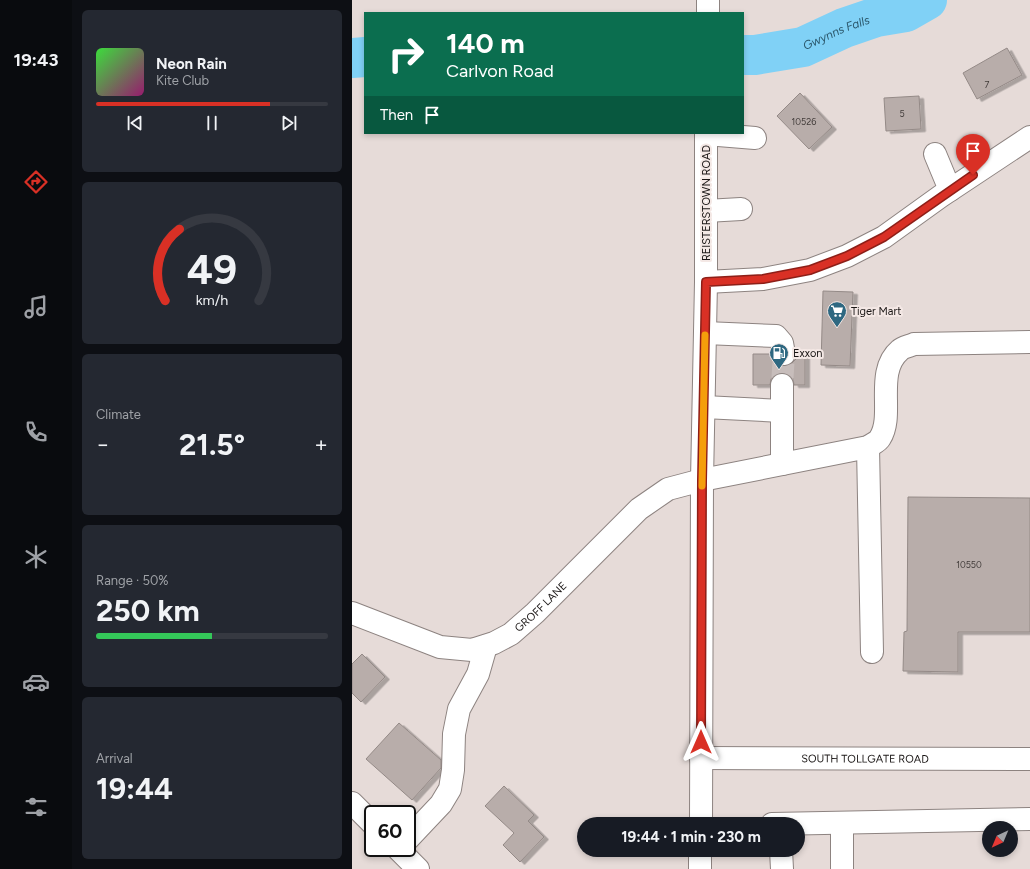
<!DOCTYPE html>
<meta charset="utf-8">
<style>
body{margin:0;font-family:Figtree,sans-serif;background:#242831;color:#f1f3f6;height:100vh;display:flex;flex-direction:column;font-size:15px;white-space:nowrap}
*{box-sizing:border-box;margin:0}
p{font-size:13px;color:#9ea1a6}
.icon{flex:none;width:22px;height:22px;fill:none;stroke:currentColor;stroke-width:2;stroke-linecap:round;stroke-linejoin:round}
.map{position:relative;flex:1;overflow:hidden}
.drawer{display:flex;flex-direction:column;gap:10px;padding:10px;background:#0d0f14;width:280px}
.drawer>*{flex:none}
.top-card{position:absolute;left:12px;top:12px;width:380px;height:122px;border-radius:0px;box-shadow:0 2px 6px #0003;background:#0b6e4f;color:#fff;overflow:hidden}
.needle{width:26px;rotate:224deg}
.tools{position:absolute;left:630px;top:821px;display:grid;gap:8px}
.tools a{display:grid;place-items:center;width:36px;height:36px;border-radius:50%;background:#171b24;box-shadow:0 2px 6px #0003;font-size:20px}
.speed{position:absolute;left:12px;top:805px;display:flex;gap:8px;font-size:20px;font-weight:700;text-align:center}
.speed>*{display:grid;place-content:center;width:52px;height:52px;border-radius:50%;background:#171b24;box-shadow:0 2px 6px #0003;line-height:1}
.speed .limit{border:2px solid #111;border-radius:6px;background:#fff;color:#111}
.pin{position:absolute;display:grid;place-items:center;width:34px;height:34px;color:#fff;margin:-41px -17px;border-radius:50% 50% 50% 0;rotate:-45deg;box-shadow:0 0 4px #0007}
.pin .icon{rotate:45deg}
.me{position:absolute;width:44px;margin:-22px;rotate:0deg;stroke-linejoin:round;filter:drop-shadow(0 0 3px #0008)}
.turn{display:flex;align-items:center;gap:14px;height:84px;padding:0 16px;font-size:18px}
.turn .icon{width:52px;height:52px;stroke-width:2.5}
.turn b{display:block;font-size:28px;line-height:34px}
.then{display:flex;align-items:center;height:38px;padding:0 16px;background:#0003;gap:8px;font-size:15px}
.big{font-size:30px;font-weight:700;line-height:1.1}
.drawer .tile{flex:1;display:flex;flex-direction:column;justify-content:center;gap:6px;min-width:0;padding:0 14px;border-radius:6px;background:#242831}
.drawer .dial{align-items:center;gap:0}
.dial svg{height:104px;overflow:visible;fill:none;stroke:#363941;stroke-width:7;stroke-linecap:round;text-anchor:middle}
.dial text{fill:#f1f3f6;stroke:none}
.song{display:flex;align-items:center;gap:12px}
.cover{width:48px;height:48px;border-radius:6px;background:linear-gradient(135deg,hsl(120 70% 55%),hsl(320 70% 35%))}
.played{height:4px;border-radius:2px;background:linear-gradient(90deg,#d93025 75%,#363941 75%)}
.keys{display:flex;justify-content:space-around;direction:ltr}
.heat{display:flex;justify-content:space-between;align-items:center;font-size:22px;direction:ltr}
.charge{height:6px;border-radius:3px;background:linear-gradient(90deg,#34c759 50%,#363941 0)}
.trip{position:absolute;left:225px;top:817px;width:228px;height:40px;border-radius:20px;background:#171b24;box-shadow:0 2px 6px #0003;font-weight:700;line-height:40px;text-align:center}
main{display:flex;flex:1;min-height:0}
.menu{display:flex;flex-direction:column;width:72px;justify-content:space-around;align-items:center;background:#090b0e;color:#9ea1a6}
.menu .icon{width:28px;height:28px}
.menu .active{color:#d93025}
.menu b{font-size:18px;color:#f1f3f6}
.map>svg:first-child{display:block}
</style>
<main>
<nav class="menu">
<b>19:43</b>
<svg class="icon active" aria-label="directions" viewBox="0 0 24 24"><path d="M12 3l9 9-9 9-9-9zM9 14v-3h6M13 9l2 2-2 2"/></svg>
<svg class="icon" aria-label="music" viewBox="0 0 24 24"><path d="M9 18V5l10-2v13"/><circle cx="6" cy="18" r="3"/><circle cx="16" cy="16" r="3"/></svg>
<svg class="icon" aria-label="phone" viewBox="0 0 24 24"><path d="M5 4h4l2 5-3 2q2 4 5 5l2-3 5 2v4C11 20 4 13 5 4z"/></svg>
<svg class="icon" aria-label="climate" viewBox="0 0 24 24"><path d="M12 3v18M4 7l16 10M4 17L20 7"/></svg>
<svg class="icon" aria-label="car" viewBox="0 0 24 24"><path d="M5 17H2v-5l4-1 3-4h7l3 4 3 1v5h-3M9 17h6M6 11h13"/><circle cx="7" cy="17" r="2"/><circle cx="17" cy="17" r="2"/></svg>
<svg class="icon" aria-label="filters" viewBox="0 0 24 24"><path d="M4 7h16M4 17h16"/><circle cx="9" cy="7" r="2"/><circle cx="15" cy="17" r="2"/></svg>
</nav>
<section class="drawer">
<div class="tile">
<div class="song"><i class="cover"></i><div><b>Neon Rain</b><p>Kite Club</p></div></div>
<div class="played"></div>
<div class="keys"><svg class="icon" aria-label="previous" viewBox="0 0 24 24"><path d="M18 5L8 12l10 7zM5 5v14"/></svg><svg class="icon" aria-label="pause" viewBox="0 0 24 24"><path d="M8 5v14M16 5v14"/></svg><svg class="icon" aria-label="next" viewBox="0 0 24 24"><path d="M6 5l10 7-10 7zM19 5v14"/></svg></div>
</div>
<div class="tile dial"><svg viewBox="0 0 100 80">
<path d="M14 69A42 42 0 1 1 86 69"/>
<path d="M14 69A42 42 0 0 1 25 14" stroke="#d93025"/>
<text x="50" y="56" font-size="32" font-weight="700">49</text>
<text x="50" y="72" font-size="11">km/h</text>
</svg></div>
<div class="tile"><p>Climate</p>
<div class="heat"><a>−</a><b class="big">21.5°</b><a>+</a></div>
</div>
<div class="tile"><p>Range · 50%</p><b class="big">250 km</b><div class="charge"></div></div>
<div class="tile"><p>Arrival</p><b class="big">19:44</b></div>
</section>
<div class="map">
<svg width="678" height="869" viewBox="0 0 678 869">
<defs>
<filter id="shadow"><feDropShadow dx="4.5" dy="2.5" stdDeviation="0" flood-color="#0004"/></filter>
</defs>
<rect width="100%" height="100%" fill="#e6dbd8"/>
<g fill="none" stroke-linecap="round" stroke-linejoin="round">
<g stroke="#80d1f6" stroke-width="40">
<path id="s1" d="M 391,55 L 403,55 L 451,47 L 492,28 L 524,17 L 554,12 L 575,0"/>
<path d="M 0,58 L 13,57"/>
</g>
</g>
<g fill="#b8adaa" stroke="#948a87" filter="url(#shadow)">
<path d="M 655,48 L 670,75 L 625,99 L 611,73 Z"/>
<path d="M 448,93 L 480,127 L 457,149 L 425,116 Z"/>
<path d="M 567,96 L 569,129 L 534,131 L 532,98 Z"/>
<path d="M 471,291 L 501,292 L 498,366 L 469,365 Z"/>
<path d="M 401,354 L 419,354 L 423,362 L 427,366 L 434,366 L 440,363 L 444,359 L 444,354 L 453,354 L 453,385 L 442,385 L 441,378 L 436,374 L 430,373 L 423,374 L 419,379 L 418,385 L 401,385 Z"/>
<path d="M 556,497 L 678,498 L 678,632 L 606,632 L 606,672 L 551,671 L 552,632 L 555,631 Z"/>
<path d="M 10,654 L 33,677 L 9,702 L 0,693 L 0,664 Z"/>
<path d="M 47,723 L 89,760 L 89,768 L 60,800 L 14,759 Z"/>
<path d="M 152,786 L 182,815 L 176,821 L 192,837 L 168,862 L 151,845 L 162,833 L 133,806 Z"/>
</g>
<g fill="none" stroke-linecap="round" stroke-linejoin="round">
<path stroke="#c7bdbb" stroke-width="22" stroke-dasharray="22 11" stroke-linecap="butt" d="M 430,385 L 432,354"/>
<g stroke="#8d8380" stroke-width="24">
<g id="minor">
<path d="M 354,134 L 403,138"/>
<path d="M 583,154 L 598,190"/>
<path d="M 354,211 L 389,209"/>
<path d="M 354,282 L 411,279 L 458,270 L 495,256 L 532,237 L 589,196 L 678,137"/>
<path d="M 353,333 L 424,336 L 430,343 L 432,354"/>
<path d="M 352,407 L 430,411"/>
<path d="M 516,447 L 520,652"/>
<path d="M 430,464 L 430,385"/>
<path id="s2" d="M 0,613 L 88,647 L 120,650 L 142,643 L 159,634 L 183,613 L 287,509 L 316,489 L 350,480 L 516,447 C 520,444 526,442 528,438 C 543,415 522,372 548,350 C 551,347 558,346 562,344 L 678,342"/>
<path id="s3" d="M 349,758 L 678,759"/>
<path d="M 0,803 L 21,824"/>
<path d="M 420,824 L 678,819"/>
<path d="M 55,840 L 89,804 L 98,789 L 101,770 L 102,734 L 107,709 L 126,674 L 134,646"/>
<path d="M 45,848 L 66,869"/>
<path d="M 429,850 L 430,869"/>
<path d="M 490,869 L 490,823"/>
</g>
</g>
<g stroke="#8d8380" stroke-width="24">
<g id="major">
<path d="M 356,13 L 356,0"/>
<path d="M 349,824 L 350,480 L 354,282 L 354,133"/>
<path d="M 348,869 L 348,850"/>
</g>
</g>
<use href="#minor" stroke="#fff" stroke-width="22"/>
<use href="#major" stroke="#fff" stroke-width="22"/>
</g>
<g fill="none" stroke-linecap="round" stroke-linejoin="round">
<g stroke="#8d1f18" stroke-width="10">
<path id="route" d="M 349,742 L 350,480 L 354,282 L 411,279 L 458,270 L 495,256 L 532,237 L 621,175"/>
</g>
<use href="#route" stroke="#d93025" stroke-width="7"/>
<path stroke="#f59e0b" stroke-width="7" d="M 350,486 L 353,335"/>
</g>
<defs>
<g id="supermarket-pin" transform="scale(1)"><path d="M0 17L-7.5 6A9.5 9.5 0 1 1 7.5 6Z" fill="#2e6881" stroke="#f4e8e5"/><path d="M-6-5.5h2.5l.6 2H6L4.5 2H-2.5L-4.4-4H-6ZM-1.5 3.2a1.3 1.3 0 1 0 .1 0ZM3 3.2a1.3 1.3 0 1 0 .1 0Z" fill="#fff"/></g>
<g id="fuel-pin" transform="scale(1)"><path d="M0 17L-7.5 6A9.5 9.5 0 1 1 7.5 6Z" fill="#2e6881" stroke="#f4e8e5"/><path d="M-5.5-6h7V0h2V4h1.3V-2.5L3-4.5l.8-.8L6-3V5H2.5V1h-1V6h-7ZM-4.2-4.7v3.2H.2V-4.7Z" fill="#fff"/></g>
</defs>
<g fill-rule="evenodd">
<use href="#supermarket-pin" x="485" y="311"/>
<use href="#fuel-pin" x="427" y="353"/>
</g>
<g text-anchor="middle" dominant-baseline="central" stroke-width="4" stroke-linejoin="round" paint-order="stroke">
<g font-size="9" fill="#423c3a">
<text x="635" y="84">7</text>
<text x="550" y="113">5</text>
<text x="452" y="121">10526</text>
<text x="617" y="564">10550</text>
</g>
<g font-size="11" fill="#1a1615" stroke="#f4e8e5">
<text transform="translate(354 203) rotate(-90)">REISTERSTOWN ROAD</text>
<text stroke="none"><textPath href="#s2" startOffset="209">GROFF LANE</textPath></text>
<text stroke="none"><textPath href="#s3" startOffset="164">SOUTH TOLLGATE ROAD</textPath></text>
</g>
<g font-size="11" fill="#1a1615" stroke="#f4e8e5" text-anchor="start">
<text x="499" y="311">Tiger Mart</text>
<text x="441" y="353">Exxon</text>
</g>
<g font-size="12" font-style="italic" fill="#2b586c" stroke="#f4e8e5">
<text stroke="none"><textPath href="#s1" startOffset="97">Gwynns Falls</textPath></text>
</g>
</g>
</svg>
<div class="tools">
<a><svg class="needle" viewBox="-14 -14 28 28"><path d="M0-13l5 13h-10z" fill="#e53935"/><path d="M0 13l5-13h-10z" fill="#9ea1a6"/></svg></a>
</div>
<div class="speed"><div class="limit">60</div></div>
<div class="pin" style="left:621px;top:175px;background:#d93025"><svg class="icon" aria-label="arrive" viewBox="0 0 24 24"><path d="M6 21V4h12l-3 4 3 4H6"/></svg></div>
<svg class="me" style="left:349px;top:742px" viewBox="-20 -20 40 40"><path d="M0-17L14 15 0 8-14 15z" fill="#d93025" stroke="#fff" stroke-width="4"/></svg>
<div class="trip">19:44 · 1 min · 230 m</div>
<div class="top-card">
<div class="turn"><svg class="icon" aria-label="right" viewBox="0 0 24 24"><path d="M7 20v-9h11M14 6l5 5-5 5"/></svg><div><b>140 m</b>Carlvon Road</div></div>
<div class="then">Then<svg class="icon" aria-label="arrive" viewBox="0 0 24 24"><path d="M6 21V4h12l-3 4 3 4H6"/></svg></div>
</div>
</div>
</main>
